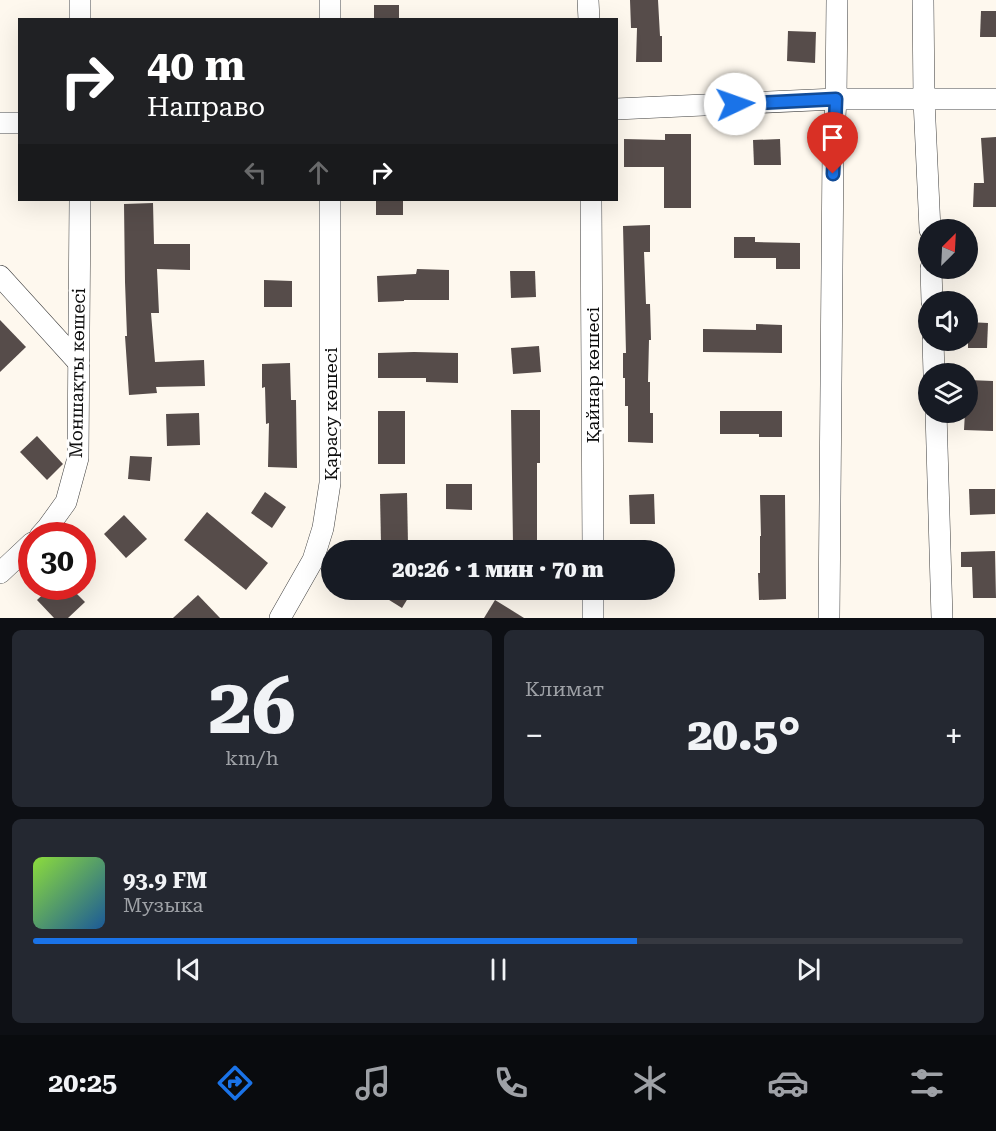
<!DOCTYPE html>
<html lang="ru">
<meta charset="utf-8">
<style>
body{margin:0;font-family:"Roboto Serif",serif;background:#242831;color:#f1f3f6;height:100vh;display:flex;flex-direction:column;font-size:22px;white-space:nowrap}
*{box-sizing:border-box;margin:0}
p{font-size:20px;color:#9ea1a6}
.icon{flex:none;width:33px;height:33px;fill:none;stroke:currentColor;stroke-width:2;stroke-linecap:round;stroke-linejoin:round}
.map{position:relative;height:618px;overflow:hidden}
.panel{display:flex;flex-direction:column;gap:12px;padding:12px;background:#0d0f14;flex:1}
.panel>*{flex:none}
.guide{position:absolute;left:18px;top:18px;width:600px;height:183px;border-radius:0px;box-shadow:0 6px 24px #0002;background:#202124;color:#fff;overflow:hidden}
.needle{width:39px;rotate:24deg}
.tools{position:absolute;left:918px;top:219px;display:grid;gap:12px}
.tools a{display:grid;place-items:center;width:60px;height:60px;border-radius:50%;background:#171b24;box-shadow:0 6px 24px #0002;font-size:30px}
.speed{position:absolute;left:18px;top:522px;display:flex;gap:12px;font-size:30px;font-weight:700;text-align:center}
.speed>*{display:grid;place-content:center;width:78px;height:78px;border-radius:50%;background:#171b24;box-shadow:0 6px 24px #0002;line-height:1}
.speed .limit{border:9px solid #d22;background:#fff;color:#111}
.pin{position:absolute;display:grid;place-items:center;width:51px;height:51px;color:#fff;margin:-62px -26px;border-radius:50% 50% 50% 0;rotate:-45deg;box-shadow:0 0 6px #0007}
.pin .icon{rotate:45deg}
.me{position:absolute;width:66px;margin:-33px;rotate:87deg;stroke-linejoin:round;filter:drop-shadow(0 0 4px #0008)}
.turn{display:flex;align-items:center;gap:21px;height:126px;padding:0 30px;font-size:27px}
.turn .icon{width:78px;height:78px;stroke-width:2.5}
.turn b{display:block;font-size:42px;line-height:51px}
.lanes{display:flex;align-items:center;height:57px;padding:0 30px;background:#0003;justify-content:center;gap:30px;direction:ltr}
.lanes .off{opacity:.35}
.big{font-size:45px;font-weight:800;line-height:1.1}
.panel .tile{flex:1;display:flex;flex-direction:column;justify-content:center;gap:9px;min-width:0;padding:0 21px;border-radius:9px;background:#242831}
.panel .dial{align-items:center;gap:0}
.dial b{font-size:78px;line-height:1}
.song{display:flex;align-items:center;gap:18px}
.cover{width:72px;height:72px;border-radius:9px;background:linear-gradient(135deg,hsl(90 70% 55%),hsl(210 70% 35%))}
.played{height:6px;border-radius:3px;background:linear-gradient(90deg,#1a73e8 65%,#363941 65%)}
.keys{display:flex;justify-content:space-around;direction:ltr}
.heat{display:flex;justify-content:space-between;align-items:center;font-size:33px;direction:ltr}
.panel .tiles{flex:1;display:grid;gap:12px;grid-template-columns:1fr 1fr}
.tile:last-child{grid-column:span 2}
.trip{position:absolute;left:321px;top:540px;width:354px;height:60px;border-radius:30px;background:#171b24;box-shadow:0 6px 24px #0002;font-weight:800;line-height:60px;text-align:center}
.tab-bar{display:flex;height:96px;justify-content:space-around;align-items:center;background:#090b0e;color:#9ea1a6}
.tab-bar .icon{width:42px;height:42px}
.tab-bar .active{color:#1a73e8}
.tab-bar b{font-size:27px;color:#f1f3f6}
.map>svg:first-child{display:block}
</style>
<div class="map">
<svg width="996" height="618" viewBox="0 0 996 618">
<rect width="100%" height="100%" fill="#fef8ee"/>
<g fill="#564c4a">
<path d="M 630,0 L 658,0 L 660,36 L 662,36 L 662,62 L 636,62 L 637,28 L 631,28 Z"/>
<rect x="374" y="5" width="25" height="15"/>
<path d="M 981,11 L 996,11 L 996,37 L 980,37 Z"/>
<path d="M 788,31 L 816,32 L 815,63 L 787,61 Z"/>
<path d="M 665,134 L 691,134 L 691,208 L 664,208 L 664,167 L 624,167 L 624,139 L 665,140 Z"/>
<path d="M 996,137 L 996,207 L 973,207 L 974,183 L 984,183 L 981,138 Z"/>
<path d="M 780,139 L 781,165 L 754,165 L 753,140 Z"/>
<rect x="376" y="200" width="27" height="15"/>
<path d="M 153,203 L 154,244 L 190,244 L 190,270 L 157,269 L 159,313 L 151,313 L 155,362 L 204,360 L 205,386 L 156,387 L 157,393 L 129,395 L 125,336 L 127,336 L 125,282 L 124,204 Z"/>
<path d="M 650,225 L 650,252 L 644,252 L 646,304 L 650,304 L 651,340 L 649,340 L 648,382 L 650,382 L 650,413 L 653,413 L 653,443 L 628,442 L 628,406 L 625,406 L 625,378 L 623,378 L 623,353 L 626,353 L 623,226 Z"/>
<path d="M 734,237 L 755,237 L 755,242 L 800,243 L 800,269 L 776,269 L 776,258 L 734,258 Z"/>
<path d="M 417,269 L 449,270 L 449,300 L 404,300 L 404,301 L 378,302 L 377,276 L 416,274 Z"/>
<path d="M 510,271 L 535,271 L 536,297 L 511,298 Z"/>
<path d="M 264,280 L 292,281 L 292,307 L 264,307 Z"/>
<path d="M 0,320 L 26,347 L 0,372 Z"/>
<path d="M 968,322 L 988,323 L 987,348 L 968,348 Z"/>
<path d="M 756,324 L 782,325 L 782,353 L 703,352 L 703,329 L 756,330 Z"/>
<path d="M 539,346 L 541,372 L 513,374 L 511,348 Z"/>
<path d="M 414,352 L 458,353 L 458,383 L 426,382 L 426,378 L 378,378 L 378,353 Z"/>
<path d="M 290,363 L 291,400 L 296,400 L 297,468 L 268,467 L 269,423 L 266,424 L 265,387 L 262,388 L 262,364 Z"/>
<path d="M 968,380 L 993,381 L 993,431 L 964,430 L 965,412 L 968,412 Z"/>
<path d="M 511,410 L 540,410 L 540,463 L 537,463 L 537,544 L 513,544 Z"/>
<rect x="378" y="411" width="27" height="53"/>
<path d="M 720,411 L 782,411 L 782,437 L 759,437 L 759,434 L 720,434 Z"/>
<path d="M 199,413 L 200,445 L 167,446 L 166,414 Z"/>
<path d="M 37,436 L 63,464 L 47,480 L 20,452 Z"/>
<path d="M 130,456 L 152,457 L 150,481 L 128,479 Z"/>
<path d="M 446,484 L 472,484 L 472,510 L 446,509 Z"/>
<path d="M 969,489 L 995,489 L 995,514 L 970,515 Z"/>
<path d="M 265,492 L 286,507 L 272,528 L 251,513 Z"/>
<path d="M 407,493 L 408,544 L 381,544 L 380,494 Z"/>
<path d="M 654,494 L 655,524 L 630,524 L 629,495 Z"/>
<path d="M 760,495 L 785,495 L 786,599 L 759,600 L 758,573 L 760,573 L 760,536 L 761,536 Z"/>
<path d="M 207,512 L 268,563 L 246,590 L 184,540 Z"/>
<path d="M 124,515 L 147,539 L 126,558 L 104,534 Z"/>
<path d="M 995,551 L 996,598 L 973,598 L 972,567 L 961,567 L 961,552 Z"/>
<path d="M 52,586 L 69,586 L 85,602 L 68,618 L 54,618 L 37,600 Z"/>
<path d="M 373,590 L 413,590 L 402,608 Z"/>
<path d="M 198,595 L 220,618 L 173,618 Z"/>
<path d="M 495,600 L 524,618 L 484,618 Z"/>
</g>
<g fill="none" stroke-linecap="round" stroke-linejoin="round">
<g stroke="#404040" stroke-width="22">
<g id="minor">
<path d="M 330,0 L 330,20"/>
<path d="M 588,0 L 589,20"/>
<path d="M 923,0 L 924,100 L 930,230"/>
<path d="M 80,20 L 80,0"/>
<path d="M 616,109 L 836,99 L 996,99"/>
<path d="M 0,123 L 20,123"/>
<path d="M 591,200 L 593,550"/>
<path d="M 931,268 L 932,302"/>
<path d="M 0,276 L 79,363"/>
<path d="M 933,340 L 934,374"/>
<path d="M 936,412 L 942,618"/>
<path d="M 40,536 L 48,527 L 66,502 L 78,458 L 80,200"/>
<path d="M 0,573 L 32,543"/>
<path d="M 593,590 L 593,618"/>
<path d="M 280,618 L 313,560 L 323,528 L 330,483 L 330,200"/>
<path d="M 829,618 L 833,151 L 836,99 L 837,0"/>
</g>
</g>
<use href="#minor" stroke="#fff" stroke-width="21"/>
</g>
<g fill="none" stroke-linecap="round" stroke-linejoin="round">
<g stroke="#114b97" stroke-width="15">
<path id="route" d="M 735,104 L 836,99 L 833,174"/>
</g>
<use href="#route" stroke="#1a73e8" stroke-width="10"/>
</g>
<g text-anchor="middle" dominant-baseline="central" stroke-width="6" stroke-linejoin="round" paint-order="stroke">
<g font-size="18" fill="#0d0d0d" stroke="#fff">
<text transform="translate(77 373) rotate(-89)">Моншақты көшесі</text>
<text transform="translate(592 375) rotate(-90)">Қайнар көшесі</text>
<text transform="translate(330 414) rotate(-90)">Қарасу көшесі</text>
</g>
</g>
</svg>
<div class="tools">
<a><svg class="needle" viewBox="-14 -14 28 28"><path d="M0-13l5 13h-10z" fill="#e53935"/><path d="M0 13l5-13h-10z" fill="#9ea1a6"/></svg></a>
<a><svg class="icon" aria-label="sound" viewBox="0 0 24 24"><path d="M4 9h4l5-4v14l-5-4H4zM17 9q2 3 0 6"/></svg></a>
<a><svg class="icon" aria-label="layers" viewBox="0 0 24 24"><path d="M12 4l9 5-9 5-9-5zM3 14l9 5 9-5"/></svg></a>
</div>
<div class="speed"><div class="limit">30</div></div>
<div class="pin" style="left:833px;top:174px;background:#d93025"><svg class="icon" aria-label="arrive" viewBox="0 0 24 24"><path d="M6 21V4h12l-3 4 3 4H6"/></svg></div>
<svg class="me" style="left:735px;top:104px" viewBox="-20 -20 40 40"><circle r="19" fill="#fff"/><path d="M0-13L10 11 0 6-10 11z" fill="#1a73e8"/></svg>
<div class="trip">20:26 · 1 мин · 70 m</div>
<div class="guide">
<div class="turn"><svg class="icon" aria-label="right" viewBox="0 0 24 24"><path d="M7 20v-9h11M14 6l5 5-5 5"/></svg><div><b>40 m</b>Направо</div></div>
<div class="lanes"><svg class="icon off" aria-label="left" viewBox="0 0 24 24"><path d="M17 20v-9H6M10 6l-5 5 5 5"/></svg><svg class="icon off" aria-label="ahead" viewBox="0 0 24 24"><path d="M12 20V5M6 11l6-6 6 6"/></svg><svg class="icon" aria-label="right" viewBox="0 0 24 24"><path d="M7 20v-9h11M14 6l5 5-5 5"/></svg></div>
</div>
</div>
<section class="panel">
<div class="tiles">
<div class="tile dial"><b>26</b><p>km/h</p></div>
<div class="tile"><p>Климат</p>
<div class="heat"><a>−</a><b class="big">20.5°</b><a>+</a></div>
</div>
<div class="tile">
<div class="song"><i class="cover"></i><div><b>93.9 FM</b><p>Музыка</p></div></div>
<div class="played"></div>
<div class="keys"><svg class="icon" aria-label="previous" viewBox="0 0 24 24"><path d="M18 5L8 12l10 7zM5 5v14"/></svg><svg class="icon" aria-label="pause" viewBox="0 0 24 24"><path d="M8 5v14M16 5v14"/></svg><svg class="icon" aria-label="next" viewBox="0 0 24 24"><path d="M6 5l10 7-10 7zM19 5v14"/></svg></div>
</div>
</div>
</section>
<nav class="tab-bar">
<b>20:25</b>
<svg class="icon active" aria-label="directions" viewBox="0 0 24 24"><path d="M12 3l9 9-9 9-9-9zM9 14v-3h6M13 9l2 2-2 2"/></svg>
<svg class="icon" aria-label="music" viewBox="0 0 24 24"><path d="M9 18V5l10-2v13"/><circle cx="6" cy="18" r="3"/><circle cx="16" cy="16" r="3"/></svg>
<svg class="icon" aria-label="phone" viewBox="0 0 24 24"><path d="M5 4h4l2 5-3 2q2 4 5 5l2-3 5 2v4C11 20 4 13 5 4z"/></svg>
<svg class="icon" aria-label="climate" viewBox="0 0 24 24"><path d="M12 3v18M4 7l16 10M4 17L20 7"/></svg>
<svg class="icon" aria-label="car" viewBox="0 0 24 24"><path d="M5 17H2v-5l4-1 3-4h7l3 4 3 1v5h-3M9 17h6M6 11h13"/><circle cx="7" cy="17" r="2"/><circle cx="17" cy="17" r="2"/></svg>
<svg class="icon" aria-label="filters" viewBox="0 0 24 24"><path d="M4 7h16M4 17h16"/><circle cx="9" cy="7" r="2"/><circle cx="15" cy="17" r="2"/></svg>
</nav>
